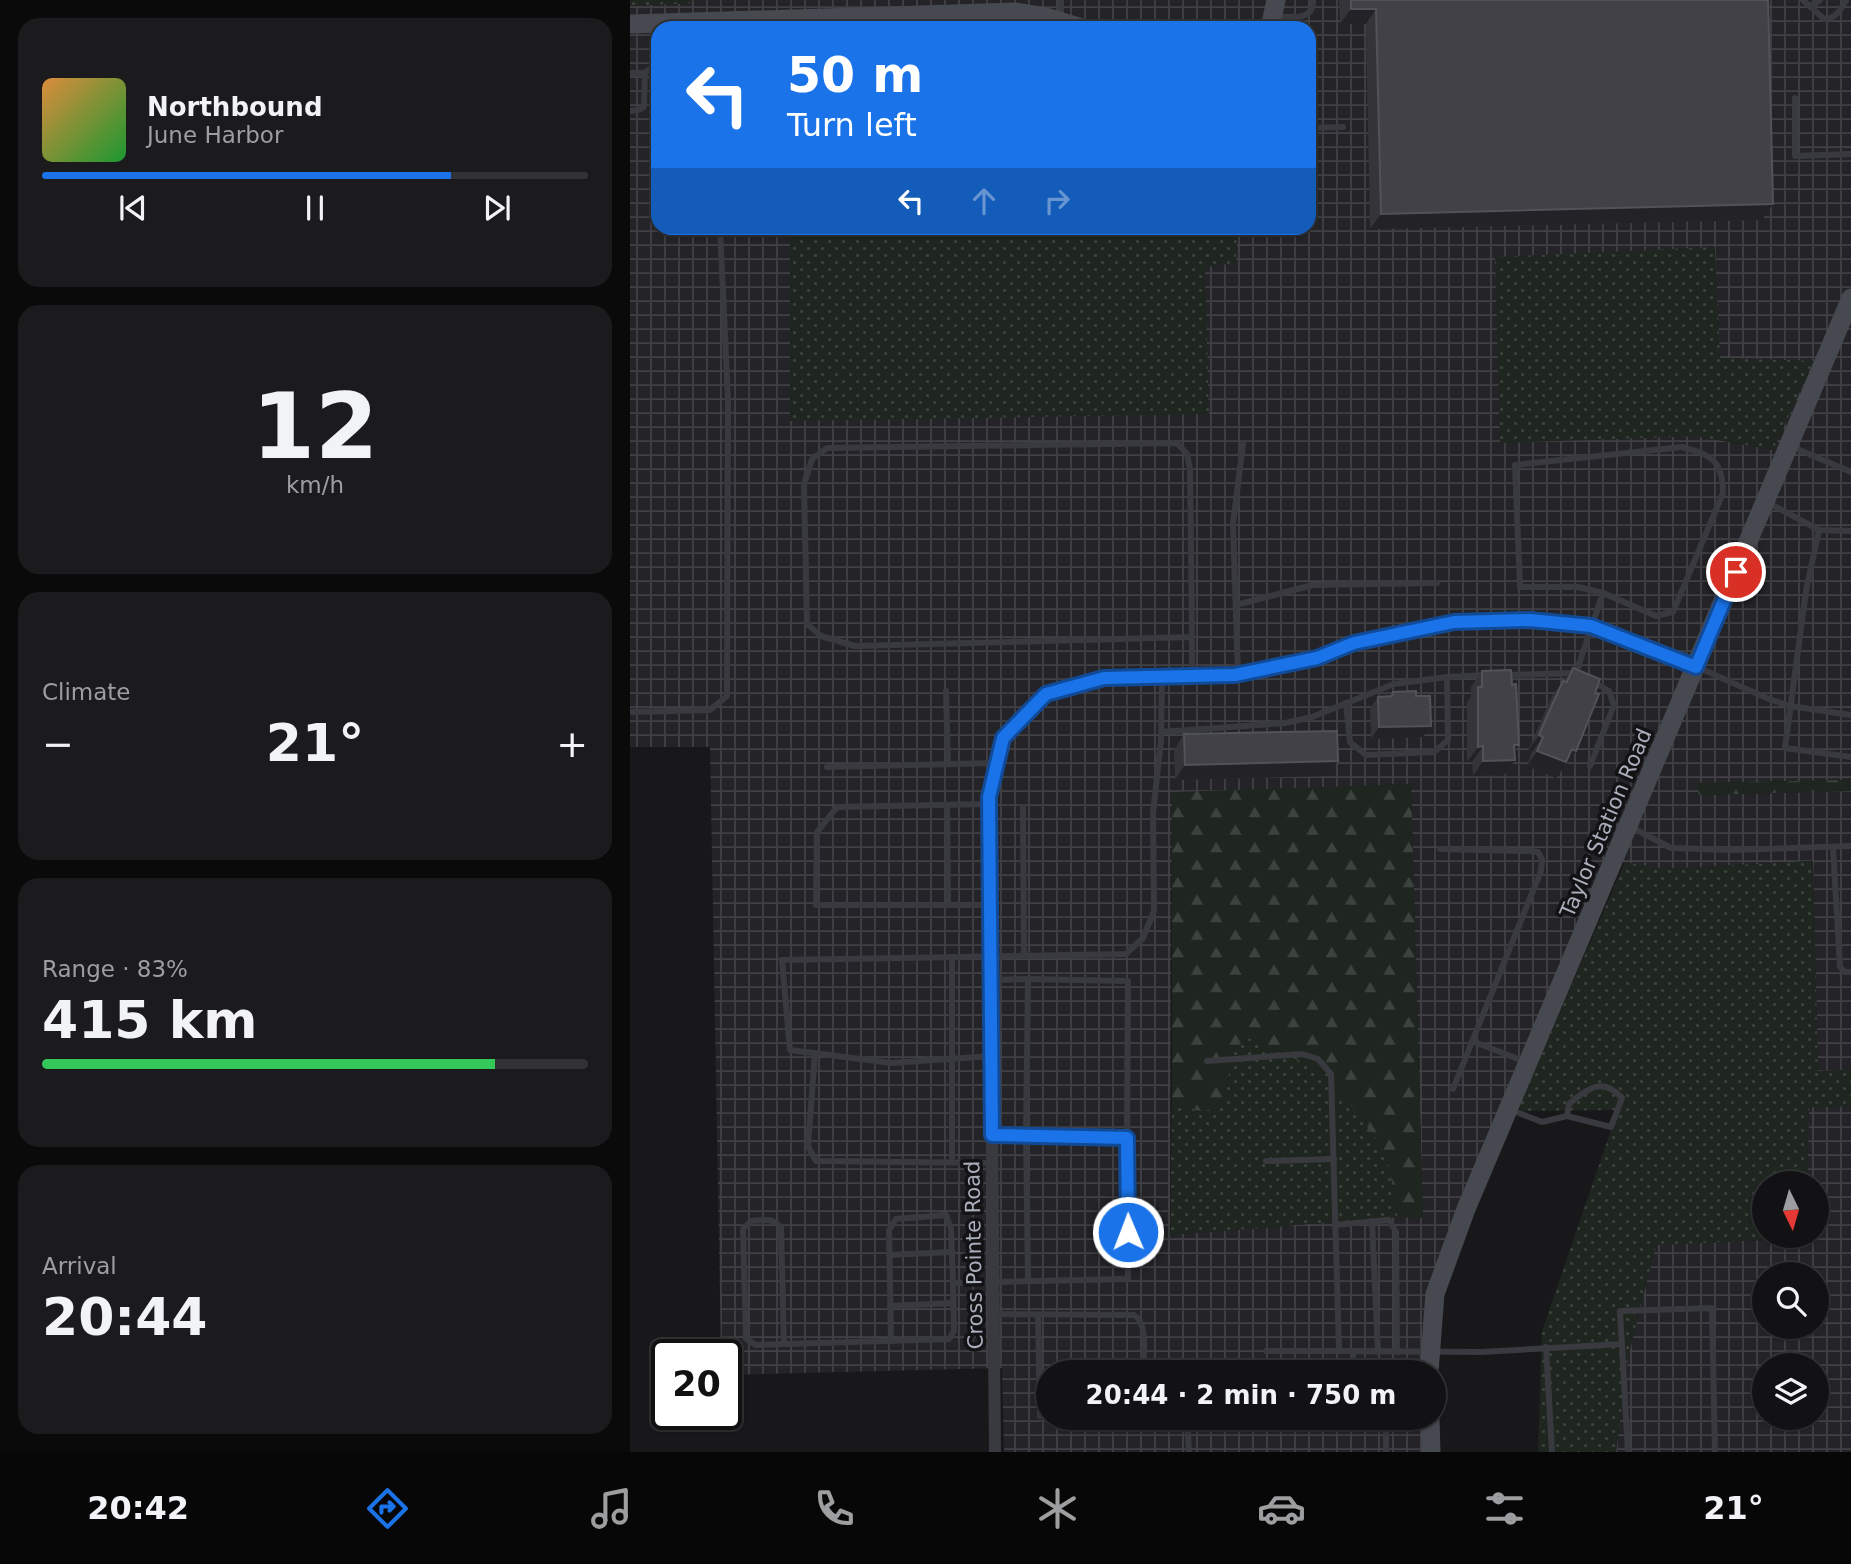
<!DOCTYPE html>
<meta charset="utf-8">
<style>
body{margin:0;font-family:"DejaVu Sans",sans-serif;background:#1b1b1d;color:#f1f3f6;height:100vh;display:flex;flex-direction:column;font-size:26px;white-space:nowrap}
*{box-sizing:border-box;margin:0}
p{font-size:23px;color:#9c9ea0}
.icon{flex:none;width:38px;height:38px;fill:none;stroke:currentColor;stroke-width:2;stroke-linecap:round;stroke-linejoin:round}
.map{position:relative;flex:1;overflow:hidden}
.drawer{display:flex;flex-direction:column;gap:18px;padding:18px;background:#0a0a0b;width:630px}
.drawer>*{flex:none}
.banner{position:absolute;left:21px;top:21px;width:665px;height:214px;border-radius:21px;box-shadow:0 2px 5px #0004,0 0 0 2px #313234;background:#1a73e8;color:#fff;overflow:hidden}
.needle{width:46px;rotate:175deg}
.fabs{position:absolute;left:1122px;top:1171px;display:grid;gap:14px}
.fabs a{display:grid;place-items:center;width:77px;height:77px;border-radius:50%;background:#121214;box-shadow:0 2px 5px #0004,0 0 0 2px #313234;font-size:35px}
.speed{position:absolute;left:21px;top:1339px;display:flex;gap:14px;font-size:35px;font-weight:700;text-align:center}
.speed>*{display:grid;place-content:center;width:91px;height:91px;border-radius:50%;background:#121214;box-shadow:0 2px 5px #0004,0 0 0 2px #313234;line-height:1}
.speed .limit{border:4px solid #111;border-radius:10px;background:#fff;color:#111}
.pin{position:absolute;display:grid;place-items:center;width:60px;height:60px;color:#fff;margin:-30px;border:4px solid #fff;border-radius:50%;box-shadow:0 2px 7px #0007}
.me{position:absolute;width:77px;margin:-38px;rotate:359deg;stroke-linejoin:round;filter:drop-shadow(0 0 5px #0008)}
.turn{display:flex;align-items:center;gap:24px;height:147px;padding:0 21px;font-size:32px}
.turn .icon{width:91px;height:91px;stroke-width:2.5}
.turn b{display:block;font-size:49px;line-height:60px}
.lanes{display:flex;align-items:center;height:66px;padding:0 21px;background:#0003;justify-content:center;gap:35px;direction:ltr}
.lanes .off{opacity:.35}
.big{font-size:52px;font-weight:700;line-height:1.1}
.drawer .card{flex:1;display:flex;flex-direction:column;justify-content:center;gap:10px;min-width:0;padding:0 24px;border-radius:21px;background:#1b1b1d}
.drawer .dial{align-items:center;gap:0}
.dial b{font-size:91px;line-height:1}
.song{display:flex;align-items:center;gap:21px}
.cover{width:84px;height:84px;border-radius:10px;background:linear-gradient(135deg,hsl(30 70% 55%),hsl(130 70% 35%))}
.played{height:7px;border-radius:4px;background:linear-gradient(90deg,#1a73e8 75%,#313234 75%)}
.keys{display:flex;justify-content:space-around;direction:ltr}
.heat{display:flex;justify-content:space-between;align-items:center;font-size:38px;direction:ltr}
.charge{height:10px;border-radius:5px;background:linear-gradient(90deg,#34c759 83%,#313234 0)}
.trip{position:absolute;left:406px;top:1360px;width:410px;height:70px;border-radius:35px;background:#121214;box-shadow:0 2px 5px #0004,0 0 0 2px #313234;font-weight:700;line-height:70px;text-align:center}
.tabs{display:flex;height:112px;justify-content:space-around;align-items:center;background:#070708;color:#9c9ea0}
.tabs .icon{width:49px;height:49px}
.tabs .current{color:#1a73e8}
.tabs b{font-size:32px;color:#f1f3f6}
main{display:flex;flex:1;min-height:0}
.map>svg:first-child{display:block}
</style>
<main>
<section class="drawer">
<div class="card">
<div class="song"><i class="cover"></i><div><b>Northbound</b><p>June Harbor</p></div></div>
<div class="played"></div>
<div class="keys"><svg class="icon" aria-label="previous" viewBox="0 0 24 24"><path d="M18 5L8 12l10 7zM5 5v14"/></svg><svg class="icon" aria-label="pause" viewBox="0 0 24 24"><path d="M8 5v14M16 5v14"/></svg><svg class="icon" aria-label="next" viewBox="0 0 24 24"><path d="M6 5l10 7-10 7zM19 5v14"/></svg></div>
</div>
<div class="card dial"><b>12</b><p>km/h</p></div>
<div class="card"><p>Climate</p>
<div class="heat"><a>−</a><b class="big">21°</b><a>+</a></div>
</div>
<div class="card"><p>Range · 83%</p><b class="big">415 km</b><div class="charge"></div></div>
<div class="card"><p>Arrival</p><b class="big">20:44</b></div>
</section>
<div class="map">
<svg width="1221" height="1452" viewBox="0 0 1221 1452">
<defs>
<pattern id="industrial-grid" width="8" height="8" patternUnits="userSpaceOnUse" patternTransform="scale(1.75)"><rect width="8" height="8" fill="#242428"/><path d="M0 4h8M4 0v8" fill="none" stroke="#414145"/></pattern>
<pattern id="green-dots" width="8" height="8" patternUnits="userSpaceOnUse" patternTransform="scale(1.75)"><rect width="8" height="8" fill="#1e261f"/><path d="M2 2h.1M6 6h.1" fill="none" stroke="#3c433e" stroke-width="1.8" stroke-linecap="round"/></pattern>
<pattern id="forest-firs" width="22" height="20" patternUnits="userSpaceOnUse" patternTransform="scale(1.75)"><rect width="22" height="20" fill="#1e261f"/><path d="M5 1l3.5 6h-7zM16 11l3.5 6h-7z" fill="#3c433e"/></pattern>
</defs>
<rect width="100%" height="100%" fill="#18181b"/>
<g fill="url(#industrial-grid)" fill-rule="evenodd">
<path d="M 62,0 L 1221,0 L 1221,780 L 1066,783 L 1070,795 L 1221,791 L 1221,1070 L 1188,1071 L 1183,861 L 1033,869 L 977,860 L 816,1236 L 794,1372 L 418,1372 L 418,1418 L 795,1418 L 795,1452 L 374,1452 L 372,1368 L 96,1375 L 96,1354 L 91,1354 L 80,747 L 0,747 L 0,6 L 62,3 ZM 28,28 L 679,28 L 679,228 L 607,228 L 606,263 L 575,266 L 160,421 L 160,228 L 28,228 ZM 1090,358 L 1183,361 L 1143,450 L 1066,436 L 870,442 ZM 781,784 L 793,1218 L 768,1217 L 540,1235 L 542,793 Z"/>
<path d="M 1221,1106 L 1221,1452 L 986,1452 L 998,1357 L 1026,1245 L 1176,1238 L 1176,1236 L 1186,1236 L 1186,1183 L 1177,1183 L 1179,1107 ZM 1134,1274 L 1186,1274 L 1186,1326 L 1134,1326 ZM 1134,1365 L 1186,1365 L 1186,1418 L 1134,1418 Z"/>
</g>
<g fill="url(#green-dots)">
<path d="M 0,0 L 62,0 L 62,3 L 0,6 Z"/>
<path d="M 160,228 L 607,228 L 606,263 L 575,267 L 579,414 L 160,421 Z"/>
<path d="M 1085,247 L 1090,358 L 1184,361 L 1143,450 L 1066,436 L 870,443 L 865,257 Z"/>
<path d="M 1183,861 L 1188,1071 L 1221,1070 L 1221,1106 L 1179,1107 L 1177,1183 L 1134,1183 L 1134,1236 L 1176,1236 L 1176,1238 L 1026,1245 L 998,1357 L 986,1452 L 908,1452 L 912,1331 L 988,1110 L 893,1111 L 889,1107 L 995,862 L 1033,869 Z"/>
<path d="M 620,1038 L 698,1074 L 757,1154 L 768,1217 L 540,1235 L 542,1104 L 574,1112 L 594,1100 L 603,1049 Z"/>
</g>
<g fill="url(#forest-firs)">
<path d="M 1221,780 L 1221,791 L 1069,795 L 1066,783 Z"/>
<path d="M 781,784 L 793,1218 L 768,1217 L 757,1154 L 698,1074 L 620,1038 L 603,1049 L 594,1100 L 574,1112 L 542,1104 L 542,792 Z"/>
</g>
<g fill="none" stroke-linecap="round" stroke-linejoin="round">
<g stroke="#393a40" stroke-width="6">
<path d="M 431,0 L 431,20"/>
<path d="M 1173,0 L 1194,19 C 1207,18 1210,10 1216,0"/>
<path d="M 1180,7 L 1190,0"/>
<path d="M 644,16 C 659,17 684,22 683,0"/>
<path d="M 0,73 L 15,73 L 28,62"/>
<path d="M 1165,98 L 1165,156 L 1221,154"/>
<path d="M 0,111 L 8,110 L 14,107 L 15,73"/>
<path d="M 679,128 L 713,127"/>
<path d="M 1160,446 L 1221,472"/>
<path d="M 1137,502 L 1189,530 L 1221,531"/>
<path d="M 1189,530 L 1176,591 L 1155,748 L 1221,757"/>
<path d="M 606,605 L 683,585 L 807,583"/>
<path d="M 1067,667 L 1139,699 L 1160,706 L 1221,715"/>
<path d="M 608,674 L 603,524 L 613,444"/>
<path d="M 875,675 L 946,673 L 973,593 L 1026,616 L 1043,612 L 1093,493 C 1093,460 1081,455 1052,447 L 885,465 L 890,587 L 948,587 L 973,593"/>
<path d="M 562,676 C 562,607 561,538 560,469 L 557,454 L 547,443 L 197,448 L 182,459 L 174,484 L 177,624 L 191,636 L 225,646 L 562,637"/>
<path d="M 316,691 L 318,764"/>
<path d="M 716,703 L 720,742 L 736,755 L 804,752 L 818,740 L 817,677"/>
<path d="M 0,712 L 80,710 L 97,696 L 98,400 L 90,228"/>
<path d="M 531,732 L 655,723 L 682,717 L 764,684 L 817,677 L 857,675"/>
<path d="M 960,766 L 984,705 L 979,691 L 963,682"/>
<path d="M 197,767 L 367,763"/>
<path d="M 359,804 L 207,807 L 187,832 L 186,905 L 360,905"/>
<path d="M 317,805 L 318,905"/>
<path d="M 393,807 L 394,955"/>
<path d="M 1001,827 L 1041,848 L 1102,850 L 1221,846"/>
<path d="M 1203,847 L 1210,967 L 1215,972 L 1221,972"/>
<path d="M 810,849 L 900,851 L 908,852 L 912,859 L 911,871 L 823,1089"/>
<path d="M 398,979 L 498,981 L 497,1138"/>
<path d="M 360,980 L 398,979 L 396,1136 L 398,1280"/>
<path d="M 842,1041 L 896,1062"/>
<path d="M 185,1053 L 178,1146 L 186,1161 L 362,1163"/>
<path d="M 361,1056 L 262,1063 L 160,1050 L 152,960 L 496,954 L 513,938 L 524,911 L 523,813 L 531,740 L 532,677"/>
<path d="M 577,1061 L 672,1054 L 688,1059 L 701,1074 L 709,1351 L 723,1351"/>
<path d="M 881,1110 L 912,1122 L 937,1116 L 981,1127 L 992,1098 C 973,1076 956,1089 939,1104 L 937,1116"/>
<path d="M 636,1161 L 704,1159"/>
<path d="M 322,1162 L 322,957"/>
<path d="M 742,1221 L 748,1352"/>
<path d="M 705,1225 L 759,1220 L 766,1232 L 767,1352"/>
<path d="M 259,1255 L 322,1252"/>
<path d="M 260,1306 L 323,1303"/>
<path d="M 364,1314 L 504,1315 C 519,1324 513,1357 513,1372"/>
<path d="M 408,1315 L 410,1416"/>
<path d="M 261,1341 L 259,1230 L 266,1219 L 316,1215 L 321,1228 L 323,1283"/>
<path d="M 154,1344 L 151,1228 C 143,1217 133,1220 121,1221 L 113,1229 L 116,1339 L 126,1345 L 319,1339 L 324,1331 L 323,1283 L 498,1279 L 497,1138 L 362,1135"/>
<path d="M 916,1347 L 922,1452"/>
<path d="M 636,1351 L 709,1351"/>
<path d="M 723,1372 L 723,1351 L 851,1352 L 992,1344"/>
<path d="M 557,1418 L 559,1452"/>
<path d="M 756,1418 L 756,1452"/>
<path d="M 998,1452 L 990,1311 L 1082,1308 L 1085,1452"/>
</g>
<path stroke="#393a40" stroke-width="12" d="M 365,1452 L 359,797 L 373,738 L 416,694 L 474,678 L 605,675 L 687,658 L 724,643 L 824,622 L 900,620 L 961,626 L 1066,667"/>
<g stroke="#474950" stroke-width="19">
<path d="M 0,24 L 386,12 L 416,17 L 452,28"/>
<path d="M 640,28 L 646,0"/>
<path d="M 799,1372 L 805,1294 L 836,1209 L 1221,298"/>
<path d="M 800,1418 L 801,1452"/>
</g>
</g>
<g fill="#343439">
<path d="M 709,0 L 1138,0 L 1132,220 L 740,229 L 736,24 L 710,24 Z"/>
<path d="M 943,668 L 965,693 L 946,751 L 926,778 L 897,766 L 902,752 L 898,751 L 922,696 Z"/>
<path d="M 852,671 L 882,685 L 889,745 L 884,751 L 885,760 L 874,775 L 843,776 L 842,762 L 837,762 L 837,702 L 841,697 L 841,687 Z"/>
<path d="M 763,692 L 786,696 L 801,726 L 793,737 L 741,739 L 740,708 L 748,697 L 760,696 Z"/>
<path d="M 554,734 L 708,761 L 697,776 L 545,780 L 544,750 Z"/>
</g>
<g fill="#232327">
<path d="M 721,9 L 746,9 L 736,24 L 710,24 Z"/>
<path d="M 1143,204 L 1132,220 L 740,229 L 751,214 Z"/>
<path d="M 801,726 L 793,737 L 741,739 L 749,727 Z"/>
<path d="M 909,735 L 913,737 L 902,752 L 898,751 Z"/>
<path d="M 884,745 L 889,745 L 878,760 L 885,760 L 874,775 L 843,776 L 853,761 Z"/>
<path d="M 853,746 L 842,762 L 837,762 L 848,747 Z"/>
<path d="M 942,749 L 946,751 L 926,778 L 897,766 L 907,751 Z"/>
<path d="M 708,761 L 697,776 L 545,780 L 555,765 Z"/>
</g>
<g fill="#414147" stroke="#515359" stroke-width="2">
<path d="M 721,0 L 1138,0 L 1143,204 L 751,214 L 746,9 L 721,9 Z"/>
<path d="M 943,668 L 970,679 L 965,693 L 969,694 L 946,751 L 942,749 L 936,762 L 907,751 L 913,737 L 909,735 L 918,714 L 933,681 L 937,682 Z"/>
<path d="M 881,670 L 882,685 L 886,684 L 889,745 L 884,745 L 885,760 L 853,761 L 853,746 L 848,747 L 848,687 L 852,687 L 852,671 Z"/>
<path d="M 786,691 L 786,696 L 800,696 L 801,726 L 749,727 L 748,697 L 762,696 L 763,692 Z"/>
<path d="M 707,731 L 708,761 L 555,765 L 554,734 Z"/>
</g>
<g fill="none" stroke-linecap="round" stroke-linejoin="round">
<g stroke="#114b97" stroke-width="18">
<path id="route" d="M 498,1232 L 497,1138 L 362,1135 L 359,797 L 373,738 L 416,694 L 474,678 L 605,675 L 687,658 L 724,643 L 824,622 L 900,620 L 961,626 L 1066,667 L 1106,572"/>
</g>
<use href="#route" stroke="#1a73e8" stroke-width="12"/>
</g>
<g text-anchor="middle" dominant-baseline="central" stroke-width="7" stroke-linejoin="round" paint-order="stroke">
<g font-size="21" fill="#aaafbb" stroke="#131316">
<text transform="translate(976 823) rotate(-67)">Taylor Station Road</text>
<text transform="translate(344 1255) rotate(-91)">Cross Pointe Road</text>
</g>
</g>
</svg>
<div class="fabs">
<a><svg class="needle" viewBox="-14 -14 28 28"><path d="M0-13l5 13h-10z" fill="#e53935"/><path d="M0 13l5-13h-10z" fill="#9c9ea0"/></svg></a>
<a><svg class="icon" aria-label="search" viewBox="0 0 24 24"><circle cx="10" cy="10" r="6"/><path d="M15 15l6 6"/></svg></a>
<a><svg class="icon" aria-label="layers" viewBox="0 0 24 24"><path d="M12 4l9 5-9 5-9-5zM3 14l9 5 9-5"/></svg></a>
</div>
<div class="speed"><div class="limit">20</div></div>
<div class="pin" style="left:1106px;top:572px;background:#d93025"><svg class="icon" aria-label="arrive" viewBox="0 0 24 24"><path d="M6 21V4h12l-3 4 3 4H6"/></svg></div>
<svg class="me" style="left:498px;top:1232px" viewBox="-20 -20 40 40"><circle r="17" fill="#1a73e8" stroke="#fff" stroke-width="3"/><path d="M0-11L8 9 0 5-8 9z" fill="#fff"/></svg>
<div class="trip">20:44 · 2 min · 750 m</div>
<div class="banner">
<div class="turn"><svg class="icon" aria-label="left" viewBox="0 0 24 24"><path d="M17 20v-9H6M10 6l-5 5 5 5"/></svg><div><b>50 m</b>Turn left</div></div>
<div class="lanes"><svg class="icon" aria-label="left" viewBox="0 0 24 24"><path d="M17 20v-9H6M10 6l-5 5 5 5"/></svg><svg class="icon off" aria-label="ahead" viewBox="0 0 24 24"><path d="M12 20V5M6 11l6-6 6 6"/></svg><svg class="icon off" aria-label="right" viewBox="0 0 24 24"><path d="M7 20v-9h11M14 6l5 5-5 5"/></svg></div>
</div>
</div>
</main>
<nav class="tabs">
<b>20:42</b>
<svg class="icon current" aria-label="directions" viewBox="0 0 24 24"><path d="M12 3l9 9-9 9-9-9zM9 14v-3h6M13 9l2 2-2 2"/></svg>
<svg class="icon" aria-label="music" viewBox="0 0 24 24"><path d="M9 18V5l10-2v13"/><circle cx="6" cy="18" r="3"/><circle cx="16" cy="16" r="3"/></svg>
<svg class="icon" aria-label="phone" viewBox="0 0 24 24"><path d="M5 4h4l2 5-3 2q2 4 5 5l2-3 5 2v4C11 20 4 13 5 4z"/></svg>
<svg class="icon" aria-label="climate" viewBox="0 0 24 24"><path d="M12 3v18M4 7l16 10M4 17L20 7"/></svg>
<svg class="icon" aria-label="car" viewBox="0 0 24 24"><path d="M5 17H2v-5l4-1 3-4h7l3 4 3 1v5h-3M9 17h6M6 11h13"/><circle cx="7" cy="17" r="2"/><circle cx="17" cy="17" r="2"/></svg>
<svg class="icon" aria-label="filters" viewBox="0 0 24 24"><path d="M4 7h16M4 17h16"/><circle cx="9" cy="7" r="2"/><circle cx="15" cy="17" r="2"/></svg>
<b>21°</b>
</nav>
